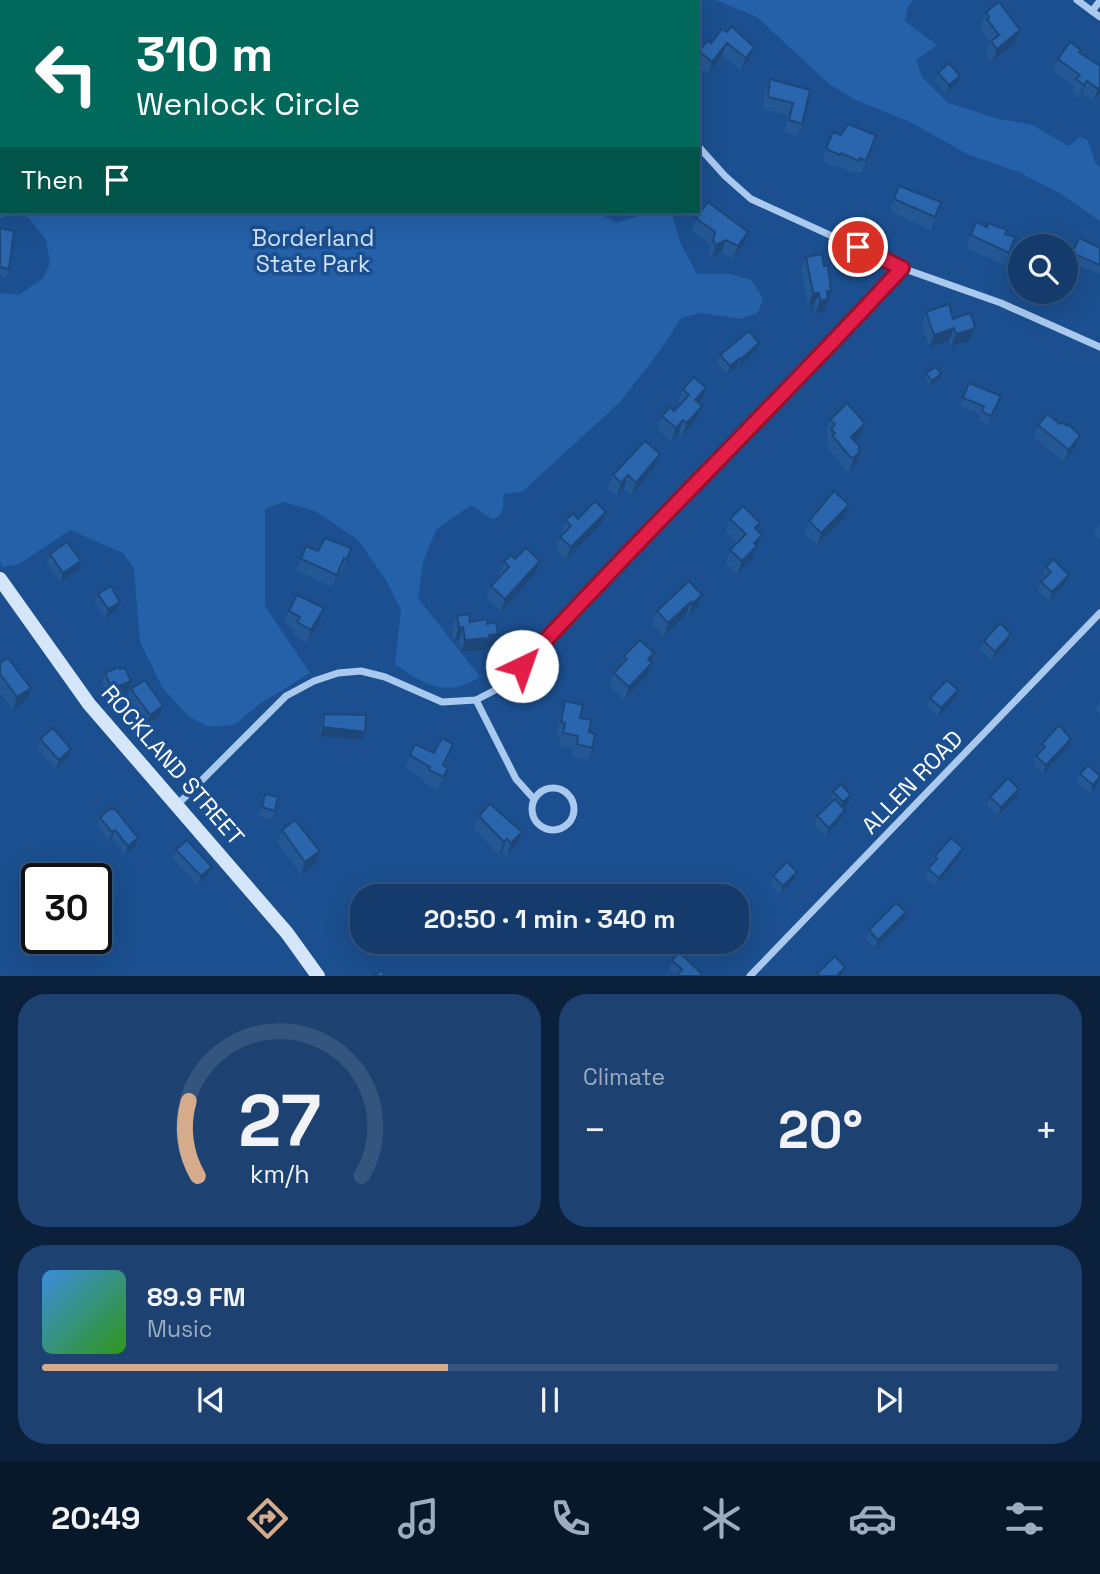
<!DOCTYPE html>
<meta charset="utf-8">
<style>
body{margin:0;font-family:"Space Grotesk",sans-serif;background:#1d4271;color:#f1f3f6;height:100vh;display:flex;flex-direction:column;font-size:26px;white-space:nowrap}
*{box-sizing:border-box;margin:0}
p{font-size:23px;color:#9dadc1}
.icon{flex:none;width:38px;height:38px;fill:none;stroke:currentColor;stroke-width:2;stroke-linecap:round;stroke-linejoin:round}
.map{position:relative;height:976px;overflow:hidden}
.drawer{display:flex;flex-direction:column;gap:18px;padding:18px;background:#0b203b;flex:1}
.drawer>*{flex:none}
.guide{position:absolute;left:0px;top:0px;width:700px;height:214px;box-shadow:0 7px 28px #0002,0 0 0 2px #33557e;background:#00695c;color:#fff;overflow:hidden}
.fabs{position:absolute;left:1008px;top:234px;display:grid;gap:14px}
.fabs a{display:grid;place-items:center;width:70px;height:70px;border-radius:50%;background:#143b6b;box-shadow:0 7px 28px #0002,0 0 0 2px #33557e;font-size:35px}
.speed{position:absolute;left:21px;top:863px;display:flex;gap:14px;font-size:35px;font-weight:700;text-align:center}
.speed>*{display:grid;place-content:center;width:91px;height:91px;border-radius:50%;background:#143b6b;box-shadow:0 7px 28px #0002,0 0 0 2px #33557e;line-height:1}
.speed .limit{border:4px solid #111;border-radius:10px;background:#fff;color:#111}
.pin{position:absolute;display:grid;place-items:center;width:60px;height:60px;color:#fff;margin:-30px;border:4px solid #fff;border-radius:50%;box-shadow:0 2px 7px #0007}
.me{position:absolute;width:77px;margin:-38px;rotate:42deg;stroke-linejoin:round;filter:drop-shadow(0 0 5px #0008)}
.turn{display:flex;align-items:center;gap:24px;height:147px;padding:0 21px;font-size:32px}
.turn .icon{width:91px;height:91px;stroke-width:2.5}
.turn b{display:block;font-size:49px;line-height:60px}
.then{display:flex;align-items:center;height:66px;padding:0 21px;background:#0003;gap:14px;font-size:26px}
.big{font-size:52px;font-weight:600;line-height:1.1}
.drawer .card{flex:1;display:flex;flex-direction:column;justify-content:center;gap:10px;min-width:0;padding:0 24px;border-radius:28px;background:#1d4271}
.drawer .dial{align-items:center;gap:0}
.dial svg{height:182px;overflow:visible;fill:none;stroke:#33557e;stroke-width:7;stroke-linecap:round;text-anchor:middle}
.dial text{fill:#f1f3f6;stroke:none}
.song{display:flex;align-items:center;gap:21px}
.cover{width:84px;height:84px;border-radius:10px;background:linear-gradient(135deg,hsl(210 70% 55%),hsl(110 70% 35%))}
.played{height:7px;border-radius:4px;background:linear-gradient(90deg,#d6ab8b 40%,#33557e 40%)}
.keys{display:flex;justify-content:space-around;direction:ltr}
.heat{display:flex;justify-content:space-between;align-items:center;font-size:38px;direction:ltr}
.drawer .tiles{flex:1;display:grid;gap:18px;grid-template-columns:1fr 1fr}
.card:last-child{grid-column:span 2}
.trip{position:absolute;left:350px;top:884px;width:399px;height:70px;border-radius:28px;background:#143b6b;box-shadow:0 7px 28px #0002,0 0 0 2px #33557e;font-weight:600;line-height:70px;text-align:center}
.menu{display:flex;height:112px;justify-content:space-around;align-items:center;background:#08182b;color:#9dadc1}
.menu .icon{width:49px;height:49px}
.menu .on{color:#d6ab8b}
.menu b{font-size:32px;color:#f1f3f6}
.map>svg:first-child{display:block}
</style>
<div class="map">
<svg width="1100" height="976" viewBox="0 0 1100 976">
<rect width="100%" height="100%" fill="#1b4f8f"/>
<g fill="#2461a8">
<path d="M 0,0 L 621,0 L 2,2 L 2,212 L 597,212 L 616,223 L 650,212 L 671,212 L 681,244 L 697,274 L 730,274 L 751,280 L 763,298 L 758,313 L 741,319 L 701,313 L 681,318 L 659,352 L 619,403 L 522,492 L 503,494 C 504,504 504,518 492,519 L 471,505 L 436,530 L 423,562 L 418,598 L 480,677 C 446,698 425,685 395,664 L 401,610 L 386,580 L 358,540 L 315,511 L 283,502 L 265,509 L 265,606 L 310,673 L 261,703 L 234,725 L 208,727 L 188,716 L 162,687 L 140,642 L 134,569 L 123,553 L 70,530 L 19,564 L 3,567 L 0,562 L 0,293 L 19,295 L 43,278 L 50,263 L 46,240 L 28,217 L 11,215 L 0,218 Z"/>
<path d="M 716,0 L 913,0 L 908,7 L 905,21 L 937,45 L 916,60 L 922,77 L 948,103 L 999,119 L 1032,125 L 1069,146 L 1080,137 L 1088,140 L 1095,163 L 1100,167 L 1100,221 L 1061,194 L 1019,172 L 967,154 L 910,122 L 856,100 L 829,84 L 757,17 Z"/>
</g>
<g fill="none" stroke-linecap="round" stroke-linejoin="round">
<g stroke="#a9c9ee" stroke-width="7">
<path d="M 1077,0 L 1100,17"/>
<path d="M 1092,11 L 1100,1"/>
<path d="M 698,146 L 725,176 L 751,199 L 902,268 L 1001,303 L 1100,347"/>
<path d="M 476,700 L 516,779 L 534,799"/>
<circle cx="553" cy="809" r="21"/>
<path d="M 177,805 L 286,696 L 314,681 L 338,673 L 361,671 L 385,677 L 442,702 L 476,700 L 503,686 L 658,521 L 825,353 L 902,268"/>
<path d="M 750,976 L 1100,613"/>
</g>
<path stroke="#d6e6fa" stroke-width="14" d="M 0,579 L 89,704 L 287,933 L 318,976"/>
</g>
<g fill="#245895">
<path d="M 986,12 L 1020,30 L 1015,42 L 992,62 L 986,54 L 990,42 L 982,31 L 983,28 L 981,25 Z"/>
<path d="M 727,32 L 754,47 L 749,60 L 741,70 L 722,55 L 708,74 L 698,67 L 699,51 Z"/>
<path d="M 1080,53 L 1100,66 L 1100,92 L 1093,101 L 1082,93 L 1079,98 L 1072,92 L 1074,86 L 1053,71 L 1058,59 Z"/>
<path d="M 938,73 L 960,76 L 957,84 L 946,93 L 935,81 Z"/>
<path d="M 770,79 L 810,90 L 802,124 L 797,136 L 784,133 L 788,115 L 763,109 L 765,91 Z"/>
<path d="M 872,147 L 861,173 L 855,171 L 854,173 L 836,166 L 835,168 L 822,162 L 826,149 Z"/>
<path d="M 899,186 L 941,202 L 931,230 L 890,212 Z"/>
<path d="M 696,218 L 744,244 L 733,259 L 721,252 L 712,258 L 708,254 L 711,245 L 692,231 Z"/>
<path d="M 976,222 L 1015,237 L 1004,265 L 966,248 Z"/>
<path d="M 0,228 L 9,269 L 6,277 L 0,276 Z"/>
<path d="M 1100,248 L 1100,274 L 1069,262 L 1072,253 Z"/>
<path d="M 806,257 L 824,266 L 831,291 L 824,312 L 815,313 L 814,305 L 808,306 L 801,269 Z"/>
<path d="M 926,312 L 953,319 L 969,341 L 951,346 L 949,341 L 929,347 L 922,325 Z"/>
<path d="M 756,351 L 738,368 L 737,366 L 727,375 L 717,363 L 720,355 Z"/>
<path d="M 926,373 L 940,379 L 930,385 L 925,378 Z"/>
<path d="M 969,383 L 1001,396 L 988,424 L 979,421 L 981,414 L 960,406 Z"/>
<path d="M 683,389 L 702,400 L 699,403 L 702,406 L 697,418 L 682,436 L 679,433 L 671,441 L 657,429 L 662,416 L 674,411 L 681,404 L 678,402 Z"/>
<path d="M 830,420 L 865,423 L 860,436 L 855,441 L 860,451 L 856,464 L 849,471 L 846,470 L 828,448 L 829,444 L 826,441 L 828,435 L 826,432 Z"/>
<path d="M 1060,424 L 1080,435 L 1075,447 L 1064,462 L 1034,438 L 1038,425 Z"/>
<path d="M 660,454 L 655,467 L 632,495 L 624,488 L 617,496 L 608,488 L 613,475 Z"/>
<path d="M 606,512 L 601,525 L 566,560 L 556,549 L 560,537 L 563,534 L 561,533 L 566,520 Z"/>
<path d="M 844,518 L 817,545 L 804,533 L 809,521 Z"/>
<path d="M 730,519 L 757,531 L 762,535 L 752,559 L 737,574 L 726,563 L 730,550 L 737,543 L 726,531 Z"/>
<path d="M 1100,523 L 1100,540 L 1094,534 L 1097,526 Z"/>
<path d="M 306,546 L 318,551 L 351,548 L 342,572 L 339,570 L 332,587 L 296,571 Z"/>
<path d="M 50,554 L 81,561 L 78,570 L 60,582 L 47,563 Z"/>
<path d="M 515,559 L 535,574 L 501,612 L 487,598 L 491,586 L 500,576 L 499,575 L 504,562 Z"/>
<path d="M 1046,567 L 1066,583 L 1049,601 L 1038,591 L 1041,582 L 1045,578 L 1043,575 Z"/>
<path d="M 98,594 L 117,610 L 105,618 L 95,603 Z"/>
<path d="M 702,595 L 697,608 L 688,617 L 686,615 L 664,636 L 652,624 L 657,611 Z"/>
<path d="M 324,608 L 320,620 L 307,643 L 293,635 L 294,629 L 284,623 L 289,611 Z"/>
<path d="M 457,616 L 470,622 L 487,624 L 498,634 L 493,647 L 486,648 L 485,650 L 461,652 L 459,640 L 454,641 L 452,628 Z"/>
<path d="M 1011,634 L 1008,642 L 992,660 L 980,650 L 984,641 Z"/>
<path d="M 654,653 L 647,676 L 624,700 L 609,685 L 614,673 L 621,665 L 624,656 Z"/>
<path d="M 0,663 L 26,700 L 13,710 L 0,693 Z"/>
<path d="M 120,669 L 131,681 L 128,690 L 109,698 L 102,682 L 105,673 Z"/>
<path d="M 131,689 L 163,706 L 160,715 L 147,724 L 128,697 Z"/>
<path d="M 958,690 L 955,699 L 938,717 L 927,706 L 930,698 Z"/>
<path d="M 1100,699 L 1100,714 L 1096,710 Z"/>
<path d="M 565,701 L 580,718 L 589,732 L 592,748 L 588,760 L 572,757 L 573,749 L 558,746 L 561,735 L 556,734 L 561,714 Z"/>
<path d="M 324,714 L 365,732 L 362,740 L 320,736 L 321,723 Z"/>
<path d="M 40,739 L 71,749 L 68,758 L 56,769 L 37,748 Z"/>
<path d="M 1071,739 L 1068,747 L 1043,774 L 1033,764 L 1036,756 L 1040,753 L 1042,744 Z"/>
<path d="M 434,753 L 449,757 L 444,766 L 448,768 L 438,790 L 424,783 L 425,780 L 405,768 L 410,755 Z"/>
<path d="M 1080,774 L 1097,785 L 1090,793 L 1077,782 Z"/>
<path d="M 833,792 L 851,795 L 848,804 L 843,808 L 845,810 L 842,818 L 825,836 L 814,824 L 817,816 L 832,802 L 830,800 Z"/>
<path d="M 265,794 L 275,811 L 272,819 L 259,816 Z"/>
<path d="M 990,797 L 1016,798 L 998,816 L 987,805 Z"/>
<path d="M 479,816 L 517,844 L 507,856 L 502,851 L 499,855 L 474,829 Z"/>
<path d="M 100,818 L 138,838 L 135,847 L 125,854 L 112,838 L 109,841 L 97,826 Z"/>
<path d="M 282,830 L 320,851 L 315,864 L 301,875 L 277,842 Z"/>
<path d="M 963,848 L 960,857 L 935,886 L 925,877 L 935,856 Z"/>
<path d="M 176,850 L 212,867 L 208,875 L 198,885 L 173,859 Z"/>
<path d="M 797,872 L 794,880 L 780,894 L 770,884 L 773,876 Z"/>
<path d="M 903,921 L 875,948 L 866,939 L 869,930 Z"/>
<path d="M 672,961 L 702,974 L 702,976 L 676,976 L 669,969 Z"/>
</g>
<g fill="#1d4779">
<path d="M 1020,30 L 1015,42 L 992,62 L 997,49 Z"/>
<path d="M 727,43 L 722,55 L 708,74 L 712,62 Z"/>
<path d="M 754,47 L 749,60 L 741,70 L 746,58 Z"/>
<path d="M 960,76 L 957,84 L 946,93 L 949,85 Z"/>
<path d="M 1087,81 L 1082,93 L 1079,98 L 1084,85 Z"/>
<path d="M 1100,86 L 1100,92 L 1093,101 L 1098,89 Z"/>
<path d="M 748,232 L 744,244 L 733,259 L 738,246 Z"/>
<path d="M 726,240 L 721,252 L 712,258 L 716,245 Z"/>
<path d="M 827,291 L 831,291 L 824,312 L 815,313 L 820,301 Z"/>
<path d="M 813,293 L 819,293 L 814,305 L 808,306 Z"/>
<path d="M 975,326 L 969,341 L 951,346 L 956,334 Z"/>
<path d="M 954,328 L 949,341 L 929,347 L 934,335 Z"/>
<path d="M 759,343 L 756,351 L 738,368 L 741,359 Z"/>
<path d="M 740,358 L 737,366 L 727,375 L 730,366 Z"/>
<path d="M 941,374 L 940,379 L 930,385 L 932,381 Z"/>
<path d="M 706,388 L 702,400 L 691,412 L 695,400 Z"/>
<path d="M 702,406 L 697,418 L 682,436 L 687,423 Z"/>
<path d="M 683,420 L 679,433 L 671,441 L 676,428 Z"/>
<path d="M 865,423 L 860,436 L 846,450 L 851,437 Z"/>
<path d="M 1080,435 L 1075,447 L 1064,462 L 1069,450 Z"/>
<path d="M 860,447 L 858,454 L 860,451 L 856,464 L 849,471 L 854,458 Z"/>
<path d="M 660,454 L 655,467 L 632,495 L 636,483 Z"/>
<path d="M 628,475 L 624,488 L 617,496 L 621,483 Z"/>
<path d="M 849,505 L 844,518 L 817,545 L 821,533 Z"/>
<path d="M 606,512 L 601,525 L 566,560 L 571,547 Z"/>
<path d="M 762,535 L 752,559 L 737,574 L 742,561 L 754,543 Z"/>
<path d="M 81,561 L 78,570 L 60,582 L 63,573 Z"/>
<path d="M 540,561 L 535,574 L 501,612 L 505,599 Z"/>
<path d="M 1069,575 L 1066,583 L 1049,601 L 1052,592 Z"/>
<path d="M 702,595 L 697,608 L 688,617 L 692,604 Z"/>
<path d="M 120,602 L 117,610 L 105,618 L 108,609 Z"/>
<path d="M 691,602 L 686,615 L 664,636 L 668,623 Z"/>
<path d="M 324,608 L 320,620 L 307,643 L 311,630 Z"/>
<path d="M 463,627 L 459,640 L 454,641 L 459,628 Z"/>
<path d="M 498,634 L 493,647 L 486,648 L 485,650 L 461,652 L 465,640 Z"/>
<path d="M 1011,634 L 1008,642 L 992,660 L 995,652 Z"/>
<path d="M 654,653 L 647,676 L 624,700 L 629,687 L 648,659 Z"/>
<path d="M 131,681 L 128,690 L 109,698 L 112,689 Z"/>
<path d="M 31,688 L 26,700 L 13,710 L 17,697 Z"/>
<path d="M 958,690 L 955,699 L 938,717 L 941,708 Z"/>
<path d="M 163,706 L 160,715 L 147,724 L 150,715 Z"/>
<path d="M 323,727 L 365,732 L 362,740 L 320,736 Z"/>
<path d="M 1071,739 L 1068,747 L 1043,774 L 1046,765 Z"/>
<path d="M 71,749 L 68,758 L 56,769 L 59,760 Z"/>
<path d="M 1100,777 L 1097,785 L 1090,793 L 1093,785 Z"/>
<path d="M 1019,789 L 1016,798 L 998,816 L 1001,807 Z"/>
<path d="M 851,795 L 848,804 L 840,811 L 843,802 Z"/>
<path d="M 845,810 L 842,818 L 825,836 L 829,828 Z"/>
<path d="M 115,830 L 112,838 L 109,841 L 112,832 Z"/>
<path d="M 522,832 L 517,844 L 507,856 L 511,843 Z"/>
<path d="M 138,838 L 135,847 L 125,854 L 128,846 Z"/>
<path d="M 507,839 L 502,851 L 499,855 L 504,842 Z"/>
<path d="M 963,848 L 960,857 L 935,886 L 939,878 Z"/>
<path d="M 320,851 L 315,864 L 301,875 L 305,862 Z"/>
<path d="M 212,867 L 208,875 L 198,885 L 201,876 Z"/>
<path d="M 797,872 L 794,880 L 780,894 L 783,886 Z"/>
<path d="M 906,912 L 903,921 L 875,948 L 878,940 Z"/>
<path d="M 845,967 L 842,975 L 837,976 Z"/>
</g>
<g fill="#2a66ad" stroke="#1d4779" stroke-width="2">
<path d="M 999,2 L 1020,30 L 997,49 L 991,41 L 999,35 L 987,19 L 989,17 L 986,12 Z"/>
<path d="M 731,26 L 754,47 L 746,58 L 727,43 L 712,62 L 699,51 L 708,40 L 711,43 L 722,29 L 727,32 Z"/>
<path d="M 1070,42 L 1081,50 L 1079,52 L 1100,66 L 1100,86 L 1098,89 L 1087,81 L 1084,85 L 1076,79 L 1080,75 L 1058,59 Z"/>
<path d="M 949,63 L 960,76 L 949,85 L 938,73 Z"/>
<path d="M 770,79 L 810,90 L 802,124 L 789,120 L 793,103 L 768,97 Z"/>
<path d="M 848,124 L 876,135 L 866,161 L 860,158 L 859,161 L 841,153 L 840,155 L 826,149 L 833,132 L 841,135 Z"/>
<path d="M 899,186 L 941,202 L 935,217 L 894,199 Z"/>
<path d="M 708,202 L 748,232 L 738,246 L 726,240 L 716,245 L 713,241 L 715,232 L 696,218 Z"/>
<path d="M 976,222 L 987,227 L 988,223 L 1007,230 L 1005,234 L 1015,237 L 1009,253 L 971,235 Z"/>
<path d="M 0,228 L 14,231 L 9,269 L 0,267 Z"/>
<path d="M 1079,238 L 1100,248 L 1100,265 L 1072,253 Z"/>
<path d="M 822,254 L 824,266 L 828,266 L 831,291 L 827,291 L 828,299 L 820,301 L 819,293 L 813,293 L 806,257 Z"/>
<path d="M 949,304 L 953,319 L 970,313 L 975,326 L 973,329 L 956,334 L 954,328 L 934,335 L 926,312 Z"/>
<path d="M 749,331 L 759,343 L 741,359 L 740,358 L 730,366 L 720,355 Z"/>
<path d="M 936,367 L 941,374 L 932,381 L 926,373 Z"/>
<path d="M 694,377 L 706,388 L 695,400 L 702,406 L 687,423 L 683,420 L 676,428 L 662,416 L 670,407 L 674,411 L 689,395 L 683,389 Z"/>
<path d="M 969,383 L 1001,396 L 991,416 L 982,412 L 984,406 L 963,398 Z"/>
<path d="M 847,403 L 865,423 L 851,437 L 860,447 L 858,449 L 860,451 L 854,458 L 850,457 L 832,435 L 835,433 L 831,429 L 835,424 L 830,420 Z"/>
<path d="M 1047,414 L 1060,424 L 1062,422 L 1067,426 L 1068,424 L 1080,435 L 1069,450 L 1038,425 Z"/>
<path d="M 645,441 L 660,454 L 636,483 L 628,475 L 621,483 L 613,475 Z"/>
<path d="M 834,491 L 849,505 L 821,533 L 809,521 Z"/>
<path d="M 595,501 L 606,512 L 571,547 L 560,537 L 571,526 L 566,520 L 573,513 L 578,519 Z"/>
<path d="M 743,506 L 760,523 L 755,528 L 762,535 L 754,543 L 757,546 L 742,561 L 730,550 L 746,534 L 730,519 Z"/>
<path d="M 325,538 L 351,548 L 347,559 L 344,558 L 337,575 L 301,559 L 306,546 L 318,551 Z"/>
<path d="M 67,542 L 81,561 L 63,573 L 50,554 Z"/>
<path d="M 526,548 L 540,561 L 505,599 L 491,586 L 509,567 L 504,562 L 511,555 L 515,559 Z"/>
<path d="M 1053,559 L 1069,575 L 1052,592 L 1041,582 L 1051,572 L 1046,567 Z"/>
<path d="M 689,581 L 702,595 L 692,604 L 691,602 L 668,623 L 657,611 Z"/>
<path d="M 111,586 L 120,602 L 108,609 L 98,594 Z"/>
<path d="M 297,595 L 324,608 L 311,630 L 297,622 L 300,617 L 289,611 Z"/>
<path d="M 469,614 L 470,622 L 487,619 L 487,624 L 496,622 L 498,634 L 489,635 L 490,638 L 465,640 L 463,627 L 459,628 L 457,616 Z"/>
<path d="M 1000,623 L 1011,634 L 995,652 L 984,641 Z"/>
<path d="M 640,640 L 654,653 L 648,659 L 652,663 L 629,687 L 614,673 L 627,659 L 624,656 Z"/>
<path d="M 8,658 L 31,688 L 17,697 L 0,674 L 0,663 Z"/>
<path d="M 119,667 L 120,669 L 125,668 L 131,681 L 112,689 L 105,673 Z"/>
<path d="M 145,680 L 163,706 L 150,715 L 131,689 Z"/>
<path d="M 947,680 L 958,690 L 941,708 L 930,698 Z"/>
<path d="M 565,701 L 583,705 L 580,718 L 591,720 L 589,732 L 595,734 L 592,748 L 577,744 L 578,736 L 563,733 L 565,723 L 561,722 Z"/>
<path d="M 324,714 L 366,715 L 365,732 L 323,727 Z"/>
<path d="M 1059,725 L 1071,739 L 1046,765 L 1036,756 L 1045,747 L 1042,744 Z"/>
<path d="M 53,728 L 71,749 L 59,760 L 40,739 Z"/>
<path d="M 442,738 L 453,744 L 443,765 L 448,768 L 443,777 L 429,770 L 430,767 L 410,755 L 415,744 L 434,753 Z"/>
<path d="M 1088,765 L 1100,776 L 1093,785 L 1080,774 Z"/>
<path d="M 1008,778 L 1019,789 L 1001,807 L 990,797 Z"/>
<path d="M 841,784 L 851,795 L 843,802 L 833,792 Z"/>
<path d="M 265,794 L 278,797 L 275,811 L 262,807 Z"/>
<path d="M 835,799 L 845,810 L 829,828 L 817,816 Z"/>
<path d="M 490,804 L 522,832 L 511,843 L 507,839 L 504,842 L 479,816 Z"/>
<path d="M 110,808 L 112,810 L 114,808 L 138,838 L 128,846 L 115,830 L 112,832 L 100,818 Z"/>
<path d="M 295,820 L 320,851 L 305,862 L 282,830 Z"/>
<path d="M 951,838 L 963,848 L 939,878 L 928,869 L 937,859 L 935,856 Z"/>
<path d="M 187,840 L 212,867 L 201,876 L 176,850 Z"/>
<path d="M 787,862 L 797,872 L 783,886 L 773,876 Z"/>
<path d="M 896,903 L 906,912 L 878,940 L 869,930 Z"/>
<path d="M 679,952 L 702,974 L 701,976 L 677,976 L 682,969 L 672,961 Z"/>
<path d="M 835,956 L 845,967 L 837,976 L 819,976 L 817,974 Z"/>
<path d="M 382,970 L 385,976 L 373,976 Z"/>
</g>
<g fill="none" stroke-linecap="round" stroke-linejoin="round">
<g stroke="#92132f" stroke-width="18">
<path id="route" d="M 522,666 C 646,530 778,403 902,268 L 858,247"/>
</g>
<use href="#route" stroke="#e11d48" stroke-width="12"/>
</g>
<g text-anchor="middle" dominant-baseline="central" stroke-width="7" stroke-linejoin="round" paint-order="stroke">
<g font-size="23" fill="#cfe3fa" stroke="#1b4f8f">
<text x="313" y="238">Borderland<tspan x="313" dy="26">State Park</tspan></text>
</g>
<g font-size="23" fill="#fff" stroke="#1b4f8f">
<text transform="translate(173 765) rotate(49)">ROCKLAND STREET</text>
<text transform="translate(912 782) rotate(-46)">ALLEN ROAD</text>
</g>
</g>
</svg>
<div class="fabs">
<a><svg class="icon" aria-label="search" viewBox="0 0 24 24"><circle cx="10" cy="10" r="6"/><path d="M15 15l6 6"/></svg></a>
</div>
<div class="speed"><div class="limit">30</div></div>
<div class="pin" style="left:858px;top:247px;background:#d93025"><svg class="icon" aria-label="arrive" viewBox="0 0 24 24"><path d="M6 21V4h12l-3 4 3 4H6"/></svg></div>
<svg class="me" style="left:522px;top:666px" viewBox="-20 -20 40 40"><circle r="19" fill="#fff"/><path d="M0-13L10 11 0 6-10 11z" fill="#e11d48"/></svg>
<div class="trip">20:50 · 1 min · 340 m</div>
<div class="guide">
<div class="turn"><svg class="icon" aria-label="left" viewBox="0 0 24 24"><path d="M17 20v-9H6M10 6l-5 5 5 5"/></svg><div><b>310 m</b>Wenlock Circle</div></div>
<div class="then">Then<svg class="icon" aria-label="arrive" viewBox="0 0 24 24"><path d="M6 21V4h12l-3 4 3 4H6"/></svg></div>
</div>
</div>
<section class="drawer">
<div class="tiles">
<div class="card dial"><svg viewBox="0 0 100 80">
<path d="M14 69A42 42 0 1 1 86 69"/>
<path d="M14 69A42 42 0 0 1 10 36" stroke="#d6ab8b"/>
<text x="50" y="56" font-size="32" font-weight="700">27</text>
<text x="50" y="72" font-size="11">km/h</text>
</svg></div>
<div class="card"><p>Climate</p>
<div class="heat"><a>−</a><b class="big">20°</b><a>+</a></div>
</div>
<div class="card">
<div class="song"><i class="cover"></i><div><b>89.9 FM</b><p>Music</p></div></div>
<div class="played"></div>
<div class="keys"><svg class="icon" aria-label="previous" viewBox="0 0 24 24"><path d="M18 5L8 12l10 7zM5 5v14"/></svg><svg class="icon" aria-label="pause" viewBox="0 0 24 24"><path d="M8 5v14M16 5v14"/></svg><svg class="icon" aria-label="next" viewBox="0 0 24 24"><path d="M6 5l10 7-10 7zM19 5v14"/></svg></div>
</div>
</div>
</section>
<nav class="menu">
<b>20:49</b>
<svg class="icon on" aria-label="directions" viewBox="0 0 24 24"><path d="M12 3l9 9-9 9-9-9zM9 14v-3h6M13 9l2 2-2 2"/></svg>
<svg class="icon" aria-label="music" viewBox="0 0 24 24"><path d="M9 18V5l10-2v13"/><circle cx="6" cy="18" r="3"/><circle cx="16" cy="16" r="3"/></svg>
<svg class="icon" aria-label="phone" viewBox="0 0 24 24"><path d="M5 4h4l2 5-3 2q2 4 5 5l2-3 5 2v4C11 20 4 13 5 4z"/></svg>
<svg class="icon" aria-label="climate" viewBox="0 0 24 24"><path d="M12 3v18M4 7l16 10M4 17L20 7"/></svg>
<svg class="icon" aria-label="car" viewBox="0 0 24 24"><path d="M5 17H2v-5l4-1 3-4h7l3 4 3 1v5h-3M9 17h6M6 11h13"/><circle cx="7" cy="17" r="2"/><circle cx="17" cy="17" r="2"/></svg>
<svg class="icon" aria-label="filters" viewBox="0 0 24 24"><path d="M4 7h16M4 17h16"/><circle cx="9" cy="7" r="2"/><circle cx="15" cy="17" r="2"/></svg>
</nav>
